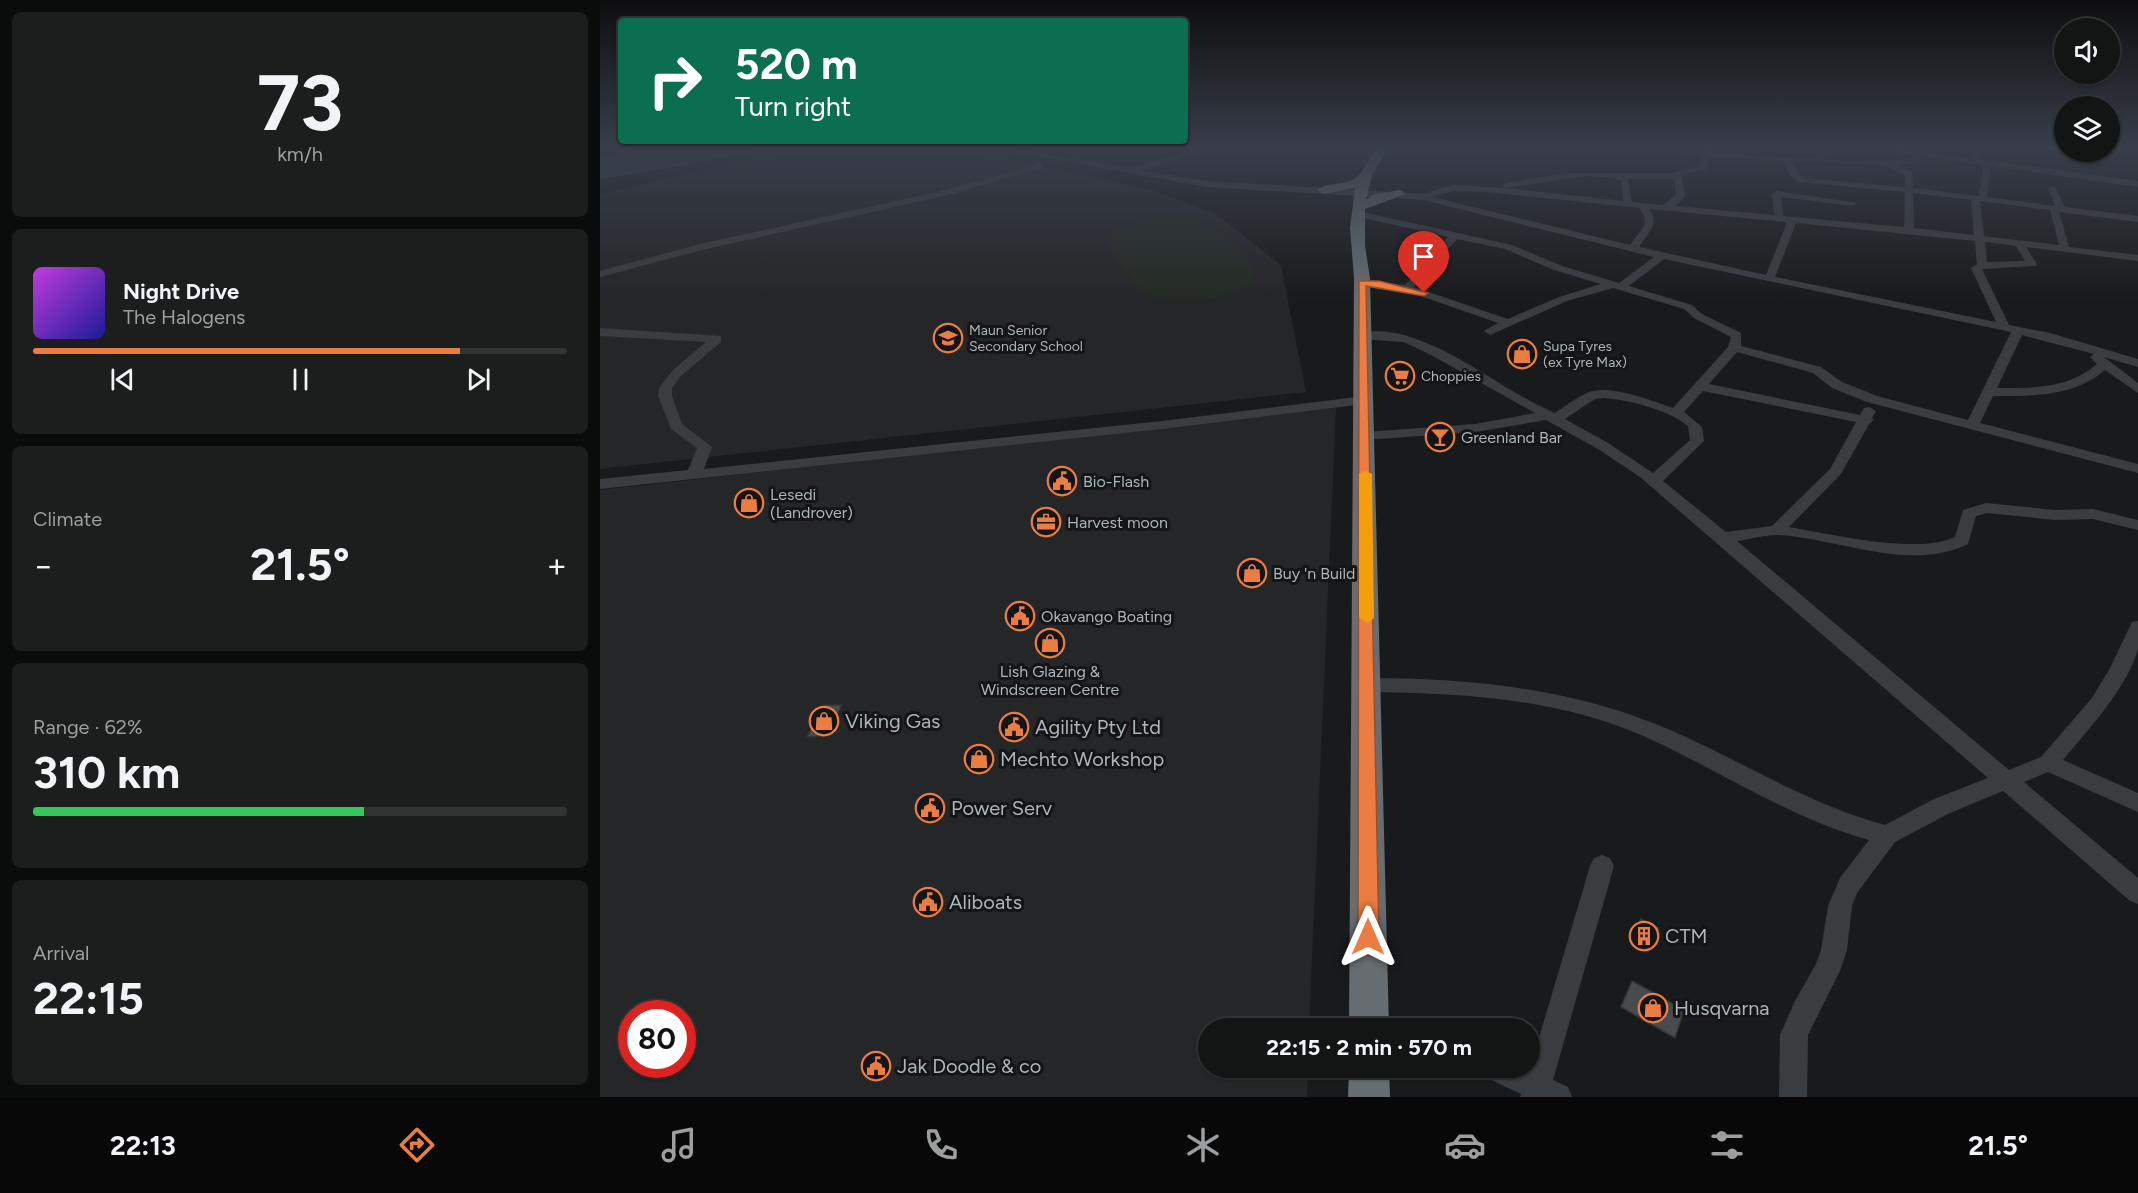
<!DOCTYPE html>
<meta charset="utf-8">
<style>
body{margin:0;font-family:Figtree,sans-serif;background:#1c1d1d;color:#f1f3f6;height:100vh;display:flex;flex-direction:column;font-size:22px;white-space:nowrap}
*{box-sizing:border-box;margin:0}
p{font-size:20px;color:#9d9ea0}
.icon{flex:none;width:33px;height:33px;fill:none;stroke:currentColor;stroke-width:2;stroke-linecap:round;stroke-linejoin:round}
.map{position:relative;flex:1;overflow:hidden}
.panel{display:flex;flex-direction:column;gap:12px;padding:12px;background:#0a0b0b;width:600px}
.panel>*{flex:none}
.guide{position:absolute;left:18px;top:18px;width:570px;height:126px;border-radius:6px;box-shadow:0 2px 4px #0004,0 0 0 2px #323334;background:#0b6e4f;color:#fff;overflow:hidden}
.controls{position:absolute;left:1454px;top:18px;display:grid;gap:12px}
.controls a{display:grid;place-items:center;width:66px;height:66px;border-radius:50%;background:#131414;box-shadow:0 2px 4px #0004,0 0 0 2px #323334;font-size:30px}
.speed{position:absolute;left:18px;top:1000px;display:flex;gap:12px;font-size:30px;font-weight:700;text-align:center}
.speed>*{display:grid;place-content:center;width:78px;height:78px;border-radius:50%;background:#131414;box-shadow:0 2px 4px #0004,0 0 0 2px #323334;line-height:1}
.speed .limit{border:9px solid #d22;background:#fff;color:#111}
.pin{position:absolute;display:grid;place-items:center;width:51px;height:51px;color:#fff;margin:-62px -26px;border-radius:50% 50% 50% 0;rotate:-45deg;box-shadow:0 0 6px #0007}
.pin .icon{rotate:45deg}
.me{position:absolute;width:66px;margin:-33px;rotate:0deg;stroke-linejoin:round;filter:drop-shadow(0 0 4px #0008)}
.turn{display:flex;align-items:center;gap:21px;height:126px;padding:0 18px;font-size:27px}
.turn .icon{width:78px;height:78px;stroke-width:2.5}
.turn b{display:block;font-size:42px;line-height:51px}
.big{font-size:45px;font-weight:700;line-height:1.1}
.panel .tile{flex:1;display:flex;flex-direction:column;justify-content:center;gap:9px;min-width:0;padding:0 21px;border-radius:9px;background:#1c1d1d}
.panel .dial{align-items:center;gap:0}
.dial b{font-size:78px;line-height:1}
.song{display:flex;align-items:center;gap:18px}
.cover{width:72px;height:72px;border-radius:9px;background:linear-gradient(135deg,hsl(290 70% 55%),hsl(240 70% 35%))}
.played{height:6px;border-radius:3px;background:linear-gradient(90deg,#eb7c42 80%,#323334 80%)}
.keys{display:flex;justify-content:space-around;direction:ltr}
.heat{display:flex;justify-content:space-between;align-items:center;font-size:33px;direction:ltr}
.charge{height:9px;border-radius:4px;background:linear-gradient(90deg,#34c759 62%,#323334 0)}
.trip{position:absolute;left:598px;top:1018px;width:342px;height:60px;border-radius:30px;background:#131414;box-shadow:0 2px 4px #0004,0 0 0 2px #323334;font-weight:700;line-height:60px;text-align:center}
.dock{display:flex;height:96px;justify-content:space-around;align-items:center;background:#080808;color:#9d9ea0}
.dock .icon{width:42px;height:42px}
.dock .on{color:#eb7c42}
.dock b{font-size:27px;color:#f1f3f6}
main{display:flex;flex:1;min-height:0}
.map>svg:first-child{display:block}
</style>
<main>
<section class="panel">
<div class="tile dial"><b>73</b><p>km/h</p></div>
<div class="tile">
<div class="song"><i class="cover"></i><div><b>Night Drive</b><p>The Halogens</p></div></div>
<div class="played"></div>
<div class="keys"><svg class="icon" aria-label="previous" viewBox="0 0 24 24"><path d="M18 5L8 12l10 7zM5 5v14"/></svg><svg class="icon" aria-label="pause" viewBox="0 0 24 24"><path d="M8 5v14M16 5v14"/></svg><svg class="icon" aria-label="next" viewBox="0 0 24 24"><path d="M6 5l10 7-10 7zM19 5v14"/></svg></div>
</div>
<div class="tile"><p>Climate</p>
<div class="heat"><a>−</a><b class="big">21.5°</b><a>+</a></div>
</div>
<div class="tile"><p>Range · 62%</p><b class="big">310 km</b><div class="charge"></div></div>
<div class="tile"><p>Arrival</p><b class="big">22:15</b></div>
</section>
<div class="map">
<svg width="1538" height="1097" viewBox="0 0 1538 1097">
<rect width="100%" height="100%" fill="#191a1b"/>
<g fill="#252628" fill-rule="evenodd">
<path d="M 200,147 L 358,147 L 555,191 L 616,214 L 681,265 L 706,392 L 0,469 L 0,194 Z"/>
<path d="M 736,408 L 709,1029 L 609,1029 L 609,1068 L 708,1068 L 707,1097 L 0,1097 L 0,490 ZM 32,1014 L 82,1014 L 82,1065 L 32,1065 Z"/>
</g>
<path fill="#242b23" d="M 561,218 C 572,218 584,218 594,221 C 612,226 647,256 655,272 L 652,283 C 623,300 563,313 537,285 C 525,273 516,257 507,244 L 509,235 L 522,227 Z"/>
<path fill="#323f41" d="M 59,147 L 174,147 L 66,169 L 0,179 L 0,157 Z"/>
<g fill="#484b4e" stroke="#333537" stroke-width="1.5">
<path d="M 225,705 L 242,705 L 224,736 L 207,737 Z"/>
<path d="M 1041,919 L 1059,928 L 1048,952 L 1030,942 Z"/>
<path d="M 1032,981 L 1084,1010 L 1075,1038 L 1021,1007 Z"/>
</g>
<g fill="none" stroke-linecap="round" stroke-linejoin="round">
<path stroke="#36393b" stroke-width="9" stroke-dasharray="9 4.5" stroke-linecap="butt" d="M 436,167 L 442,165"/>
<g fill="#3a3d40" fill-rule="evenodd">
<path d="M 18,147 L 9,150 L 5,148 L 6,147 Z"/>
<path d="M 389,147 L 407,147 L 528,168 L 607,147 L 620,147 L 540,170 L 606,181 L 821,194 L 853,185 L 905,188 L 902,186 L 906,183 L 968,173 L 1073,173 L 1099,166 L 1102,156 L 1043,147 L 1104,151 L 1105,147 L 1113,147 L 1112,152 C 1147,154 1295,168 1318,156 L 1273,147 L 1291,147 L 1368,158 L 1384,147 L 1393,147 L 1376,159 L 1538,181 L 1538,187 L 1391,166 L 1387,197 L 1455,206 L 1448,189 L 1452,186 L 1456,189 L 1465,207 L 1538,216 L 1538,222 L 1459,212 L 1469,247 L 1538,255 L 1538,261 L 1426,247 L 1437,264 L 1436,266 L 1382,269 L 1409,325 L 1450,333 L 1538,359 L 1538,367 L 1504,357 L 1538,383 L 1538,393 L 1505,370 C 1474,397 1432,396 1393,396 L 1380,423 L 1538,464 L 1538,473 L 1267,402 L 1232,388 L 1213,373 L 1137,352 L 1109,384 L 1260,415 L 1264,408 L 1269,407 L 1276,411 L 1272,418 L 1274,420 L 1269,424 L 1241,474 L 1189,527 C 1230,534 1319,555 1355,537 L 1363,510 L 1386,503 L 1455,510 L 1493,509 L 1538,520 L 1538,530 L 1493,519 L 1455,520 L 1387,513 L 1376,516 L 1368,544 C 1310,573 1238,538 1178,535 C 1165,535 1150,539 1137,541 L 1409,770 L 1441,757 L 1492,698 L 1510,668 L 1532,622 L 1538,621 C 1538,629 1538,640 1538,648 C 1529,686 1487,731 1463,760 L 1538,793 L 1538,812 L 1448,772 L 1424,782 L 1538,878 L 1538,904 L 1530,901 L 1403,791 L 1350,813 L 1295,842 L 1257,893 L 1252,906 L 1247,950 L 1240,971 L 1208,1035 L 1207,1097 L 1179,1097 L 1180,1035 L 1195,1001 L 1216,964 L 1221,950 L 1228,906 L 1240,878 L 1269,840 C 1188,818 1118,769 1041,735 C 956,698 859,693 767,692 L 760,690 L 757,685 L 760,680 L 767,678 C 864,678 961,687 1053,723 C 1132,754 1202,803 1285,825 L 1334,799 L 1388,778 L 1040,477 L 998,449 L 946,420 L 875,432 L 765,440 L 758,436 L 765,432 L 875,424 L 935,413 L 831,355 L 804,342 L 760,339 L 760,333 C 823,319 899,391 955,413 C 965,406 976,398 987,393 C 1009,383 1051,401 1073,408 L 1128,347 L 1131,337 L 1094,318 L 1084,309 L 1013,288 L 967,301 L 890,335 L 884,331 L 898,323 L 815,294 L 762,286 L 757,283 L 762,280 L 805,285 L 848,237 L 764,218 L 762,216 L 767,213 L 912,245 L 962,266 L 1019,283 L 1054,257 L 823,200 L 606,187 ZM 1110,157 L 1185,161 L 1191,177 L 1199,182 L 1305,192 L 1304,227 L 1183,216 L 1181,197 L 1253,206 L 1258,203 L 1176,191 L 1172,194 L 1174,215 L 1076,206 L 1085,196 L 1081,175 L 1106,170 ZM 1327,158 L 1383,165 L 1379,196 L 1313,188 L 1312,172 L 1296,165 L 1313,164 ZM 1193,161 L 1285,165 L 1305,175 L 1305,187 L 1204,178 L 1199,175 ZM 986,176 L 1013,178 L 1021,181 L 1023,201 L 907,188 ZM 1028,179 L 1074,179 L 1076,195 L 1063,205 L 1032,202 ZM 853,191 L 887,192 L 1039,208 C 1052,224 1040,230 1030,245 L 832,197 ZM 1313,193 L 1371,200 L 1374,235 L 1314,228 ZM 1380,201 L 1450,210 L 1459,245 L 1384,236 ZM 1049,209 L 1186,222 L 1186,225 L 1166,275 L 1039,247 C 1047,234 1061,223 1049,209 ZM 1196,223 L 1375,241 L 1377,264 L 1371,268 L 1396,322 L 1175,277 ZM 857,239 L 905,249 L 954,270 L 1001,284 L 959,297 L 908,319 L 814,287 ZM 1385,242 L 1416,246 L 1425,261 L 1387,262 ZM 1064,259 L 1411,332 L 1368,420 L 1277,396 L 1242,382 L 1221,367 L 1141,346 L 1141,333 L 1102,314 L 1092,305 L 1029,286 ZM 1422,335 L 1494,354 L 1490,357 L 1497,364 C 1468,389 1433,388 1397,388 ZM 1103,391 L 1256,422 L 1230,469 L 1172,526 L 1126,532 L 1063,481 L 1104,441 L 1102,427 L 1084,412 ZM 1003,398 C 1029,400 1067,409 1088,426 L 1090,440 L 1053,473 L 1008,443 L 965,419 L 995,399 Z"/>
<path d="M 436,165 L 439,169 L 344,196 L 102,250 L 0,277 L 0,271 L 100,244 L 342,191 Z"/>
<path d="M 0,328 L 121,336 L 121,342 L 81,376 L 72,388 L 72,396 L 82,424 L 112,447 L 104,469 L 562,421 L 765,396 L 772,400 L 765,404 L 562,429 L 0,489 L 0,479 L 88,470 L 97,448 L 71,429 L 58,396 L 59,388 L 73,370 L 106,342 L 0,336 Z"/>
<path d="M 1002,855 L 1010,858 L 1014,866 L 953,1080 L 968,1087 L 972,1097 L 920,1097 L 921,1094 L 887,1078 L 883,1068 L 930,1068 L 990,866 L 994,858 Z"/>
</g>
<g fill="#676d71" fill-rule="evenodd">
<path d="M 777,147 L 789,147 L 772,175 L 766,200 L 772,195 L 800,190 L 806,194 L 765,209 L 765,246 L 770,278 L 789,1029 L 749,1029 L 754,278 L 750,228 L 755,188 L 723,194 L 717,190 C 727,181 746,187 758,176 C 765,170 770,155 777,147 Z"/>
<path d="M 749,1068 L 789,1068 L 790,1097 L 748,1097 Z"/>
</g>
</g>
<linearGradient id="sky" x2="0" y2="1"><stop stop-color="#0e0e0f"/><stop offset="0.49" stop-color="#383e4a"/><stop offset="1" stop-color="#383e4a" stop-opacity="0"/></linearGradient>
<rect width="1538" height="301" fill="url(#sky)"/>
<path fill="#eb7c42" stroke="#99512b" stroke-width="1.5" d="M 759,281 L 779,281 L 828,293 L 824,296 L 766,286 L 779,937 L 776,944 L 768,947 L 761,944 L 758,937 Z"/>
<path fill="#f59e0b" d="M 766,471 L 772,474 L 774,618 L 767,623 L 759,618 L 759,474 Z"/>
<defs>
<g id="school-ring" transform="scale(1.5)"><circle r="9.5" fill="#141516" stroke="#eb7c42" stroke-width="1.5"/><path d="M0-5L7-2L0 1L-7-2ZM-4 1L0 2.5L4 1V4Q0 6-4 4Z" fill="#eb7c42"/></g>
<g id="shop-ring" transform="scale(1.5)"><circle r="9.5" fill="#141516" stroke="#eb7c42" stroke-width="1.5"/><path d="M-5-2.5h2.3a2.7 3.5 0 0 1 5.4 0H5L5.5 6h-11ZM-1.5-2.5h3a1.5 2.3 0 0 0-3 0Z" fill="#eb7c42"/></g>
<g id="supermarket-ring" transform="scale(1.5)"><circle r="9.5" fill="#141516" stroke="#eb7c42" stroke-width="1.5"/><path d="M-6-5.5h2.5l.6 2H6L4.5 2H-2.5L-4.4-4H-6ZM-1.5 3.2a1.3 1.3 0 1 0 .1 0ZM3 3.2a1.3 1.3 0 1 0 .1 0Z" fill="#eb7c42"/></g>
<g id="bar-ring" transform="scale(1.5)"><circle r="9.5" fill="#141516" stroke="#eb7c42" stroke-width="1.5"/><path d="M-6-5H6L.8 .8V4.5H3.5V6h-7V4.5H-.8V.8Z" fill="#eb7c42"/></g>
<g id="civic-ring" transform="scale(1.5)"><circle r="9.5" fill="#141516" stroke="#eb7c42" stroke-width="1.5"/><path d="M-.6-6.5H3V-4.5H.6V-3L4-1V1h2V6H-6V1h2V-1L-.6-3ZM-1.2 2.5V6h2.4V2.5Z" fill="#eb7c42"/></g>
<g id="office-ring" transform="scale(1.5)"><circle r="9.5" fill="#141516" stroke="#eb7c42" stroke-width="1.5"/><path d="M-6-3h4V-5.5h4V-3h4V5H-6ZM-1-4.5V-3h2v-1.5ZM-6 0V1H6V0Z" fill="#eb7c42"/></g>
<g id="building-ring" transform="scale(1.5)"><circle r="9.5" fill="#141516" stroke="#eb7c42" stroke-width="1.5"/><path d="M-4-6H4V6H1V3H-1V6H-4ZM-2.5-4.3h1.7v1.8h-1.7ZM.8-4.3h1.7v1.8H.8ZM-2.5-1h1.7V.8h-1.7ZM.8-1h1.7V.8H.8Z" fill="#eb7c42"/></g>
</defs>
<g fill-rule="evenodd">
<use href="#school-ring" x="348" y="338"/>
<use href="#shop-ring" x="922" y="354"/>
<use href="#supermarket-ring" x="800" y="376"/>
<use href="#bar-ring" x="840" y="437"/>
<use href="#civic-ring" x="462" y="481"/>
<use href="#shop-ring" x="149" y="503"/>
<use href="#office-ring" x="446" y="522"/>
<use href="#shop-ring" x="652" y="573"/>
<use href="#civic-ring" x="420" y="616"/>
<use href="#shop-ring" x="450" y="643"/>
<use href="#shop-ring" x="224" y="721"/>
<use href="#civic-ring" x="414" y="727"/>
<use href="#shop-ring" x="379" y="759"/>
<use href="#civic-ring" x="330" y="808"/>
<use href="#civic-ring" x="328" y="902"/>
<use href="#building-ring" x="1044" y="936"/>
<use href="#shop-ring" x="1053" y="1008"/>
<use href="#civic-ring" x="276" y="1066"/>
</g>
<g text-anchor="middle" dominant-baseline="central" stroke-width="6" stroke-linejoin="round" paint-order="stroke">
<g font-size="14" fill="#acb5ba" stroke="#141516" text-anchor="start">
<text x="369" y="330">Maun Senior<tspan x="369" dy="16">Secondary School</tspan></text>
<text x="943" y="346">Supa Tyres<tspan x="943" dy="16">(ex Tyre Max)</tspan></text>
<text x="821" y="376">Choppies</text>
</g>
<g font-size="16" fill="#acb5ba" stroke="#141516" text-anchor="start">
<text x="861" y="437">Greenland Bar</text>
<text x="483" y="481">Bio-Flash</text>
<text x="170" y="494">Lesedi<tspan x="170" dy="18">(Landrover)</tspan></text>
<text x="467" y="522">Harvest moon</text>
<text x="673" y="573">Buy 'n Build</text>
<text x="441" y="616">Okavango Boating</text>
<text x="450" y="671" text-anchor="middle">Lish Glazing &amp;<tspan x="450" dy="18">Windscreen Centre</tspan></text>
</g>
<g font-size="20" fill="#acb5ba" stroke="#141516" text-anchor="start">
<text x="245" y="721">Viking Gas</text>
<text x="435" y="727">Agility Pty Ltd</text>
<text x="400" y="759">Mechto Workshop</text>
<text x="351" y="808">Power Serv</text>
<text x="349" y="902">Aliboats</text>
<text x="1065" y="936">CTM</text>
<text x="1074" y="1008">Husqvarna</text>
<text x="297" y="1066">Jak Doodle &amp; co</text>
</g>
</g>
</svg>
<div class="controls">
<a><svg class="icon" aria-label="sound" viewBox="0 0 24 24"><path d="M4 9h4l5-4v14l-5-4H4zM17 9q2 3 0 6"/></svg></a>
<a><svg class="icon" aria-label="layers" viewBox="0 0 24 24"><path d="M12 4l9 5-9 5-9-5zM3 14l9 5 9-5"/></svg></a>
</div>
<div class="speed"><div class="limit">80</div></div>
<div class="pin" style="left:824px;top:293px;background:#d93025"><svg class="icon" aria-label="arrive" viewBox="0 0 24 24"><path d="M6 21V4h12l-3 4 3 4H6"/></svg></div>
<svg class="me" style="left:768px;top:937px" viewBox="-20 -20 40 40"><path d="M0-17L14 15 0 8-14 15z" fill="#eb7c42" stroke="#fff" stroke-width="4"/></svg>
<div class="trip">22:15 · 2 min · 570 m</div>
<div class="guide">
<div class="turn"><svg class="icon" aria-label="right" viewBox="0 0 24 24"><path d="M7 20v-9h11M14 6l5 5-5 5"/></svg><div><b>520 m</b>Turn right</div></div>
</div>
</div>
</main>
<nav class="dock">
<b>22:13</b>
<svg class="icon on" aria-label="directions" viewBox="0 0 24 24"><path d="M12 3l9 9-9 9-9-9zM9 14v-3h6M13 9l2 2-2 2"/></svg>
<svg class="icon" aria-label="music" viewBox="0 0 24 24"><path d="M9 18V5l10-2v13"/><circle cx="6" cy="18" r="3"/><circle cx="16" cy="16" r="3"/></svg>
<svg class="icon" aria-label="phone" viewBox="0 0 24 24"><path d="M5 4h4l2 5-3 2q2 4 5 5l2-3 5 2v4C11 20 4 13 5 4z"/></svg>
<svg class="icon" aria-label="climate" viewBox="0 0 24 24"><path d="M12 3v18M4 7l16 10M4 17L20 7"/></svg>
<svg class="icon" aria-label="car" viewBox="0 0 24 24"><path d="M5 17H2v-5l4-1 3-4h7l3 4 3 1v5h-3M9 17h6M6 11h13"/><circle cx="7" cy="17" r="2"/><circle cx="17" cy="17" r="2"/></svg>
<svg class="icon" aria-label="filters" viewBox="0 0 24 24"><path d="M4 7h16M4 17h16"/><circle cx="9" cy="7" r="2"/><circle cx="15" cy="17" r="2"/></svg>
<b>21.5°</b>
</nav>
